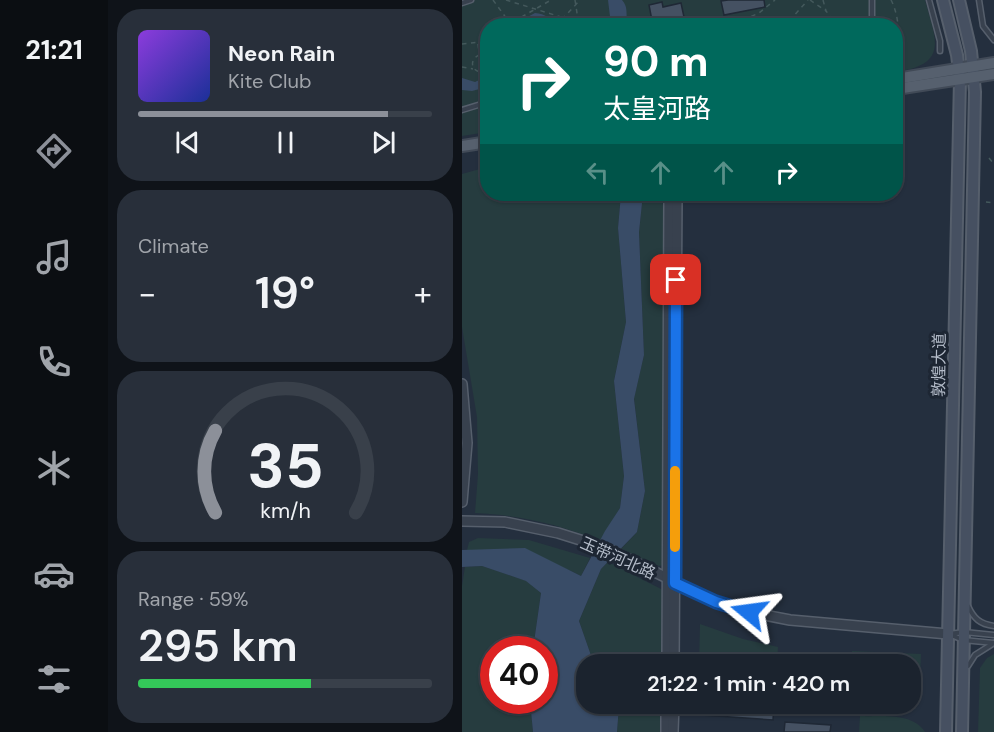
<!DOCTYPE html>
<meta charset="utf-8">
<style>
body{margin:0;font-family:"DM Sans","Noto Sans SC",sans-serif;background:#282f3a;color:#f1f3f6;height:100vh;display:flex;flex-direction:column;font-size:22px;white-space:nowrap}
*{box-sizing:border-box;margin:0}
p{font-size:20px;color:#a0a4aa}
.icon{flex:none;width:33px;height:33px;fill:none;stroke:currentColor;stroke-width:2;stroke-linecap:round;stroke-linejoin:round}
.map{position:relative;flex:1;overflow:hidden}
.panel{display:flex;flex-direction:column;gap:9px;padding:9px;background:#0f1319;width:354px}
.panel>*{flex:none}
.guide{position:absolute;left:18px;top:18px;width:423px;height:183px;border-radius:24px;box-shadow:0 2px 4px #0004,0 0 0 2px #39404a;background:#00695c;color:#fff;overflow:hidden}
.speed{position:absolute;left:18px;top:636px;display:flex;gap:12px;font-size:30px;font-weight:700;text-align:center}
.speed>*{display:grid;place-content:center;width:78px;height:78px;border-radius:50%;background:#1b232e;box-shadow:0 2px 4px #0004,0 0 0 2px #39404a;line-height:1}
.speed .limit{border:9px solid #d22;background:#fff;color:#111}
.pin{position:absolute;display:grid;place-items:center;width:51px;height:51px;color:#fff;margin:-26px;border-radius:12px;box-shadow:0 3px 9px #0006}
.me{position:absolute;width:66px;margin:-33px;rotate:286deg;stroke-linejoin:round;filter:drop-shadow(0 0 4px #0008)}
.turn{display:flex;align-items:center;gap:21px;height:126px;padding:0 24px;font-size:27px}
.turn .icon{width:78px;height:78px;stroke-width:2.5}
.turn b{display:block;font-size:42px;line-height:51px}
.lanes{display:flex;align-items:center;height:57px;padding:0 24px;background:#0003;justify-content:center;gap:30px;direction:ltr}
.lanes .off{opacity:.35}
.big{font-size:45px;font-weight:600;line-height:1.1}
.panel .widget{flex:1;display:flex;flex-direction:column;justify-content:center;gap:9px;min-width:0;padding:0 21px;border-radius:24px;background:#282f3a}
.panel .dial{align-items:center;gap:0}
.dial svg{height:156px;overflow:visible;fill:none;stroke:#39404a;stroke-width:7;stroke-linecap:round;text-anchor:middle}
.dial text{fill:#f1f3f6;stroke:none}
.song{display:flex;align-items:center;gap:18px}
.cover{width:72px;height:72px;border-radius:9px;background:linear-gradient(135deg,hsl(270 70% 55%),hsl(230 70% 35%))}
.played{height:6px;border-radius:3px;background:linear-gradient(90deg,#8c9099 85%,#39404a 85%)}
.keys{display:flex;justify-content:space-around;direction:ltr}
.heat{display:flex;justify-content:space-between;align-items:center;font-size:33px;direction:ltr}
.charge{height:9px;border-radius:4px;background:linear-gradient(90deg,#34c759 59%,#39404a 0)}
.trip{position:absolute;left:114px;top:654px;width:345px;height:60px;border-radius:24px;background:#1b232e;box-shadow:0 2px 4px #0004,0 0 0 2px #39404a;font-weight:600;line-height:60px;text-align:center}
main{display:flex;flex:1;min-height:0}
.dock{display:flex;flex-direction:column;width:108px;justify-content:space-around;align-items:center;background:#0b0e12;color:#a0a4aa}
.dock .icon{width:42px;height:42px}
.dock .current{color:#8c9099}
.dock b{font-size:27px;color:#f1f3f6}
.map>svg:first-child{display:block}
</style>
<main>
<nav class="dock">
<b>21:21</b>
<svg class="icon current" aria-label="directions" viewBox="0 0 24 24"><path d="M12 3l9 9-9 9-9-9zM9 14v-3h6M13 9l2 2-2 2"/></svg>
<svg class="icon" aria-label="music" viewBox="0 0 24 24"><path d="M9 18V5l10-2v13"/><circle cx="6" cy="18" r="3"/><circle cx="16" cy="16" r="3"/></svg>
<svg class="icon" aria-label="phone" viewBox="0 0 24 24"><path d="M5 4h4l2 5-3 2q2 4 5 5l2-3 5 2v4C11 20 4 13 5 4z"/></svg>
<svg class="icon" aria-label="climate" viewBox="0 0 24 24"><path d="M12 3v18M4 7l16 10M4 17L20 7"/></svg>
<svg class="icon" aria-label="car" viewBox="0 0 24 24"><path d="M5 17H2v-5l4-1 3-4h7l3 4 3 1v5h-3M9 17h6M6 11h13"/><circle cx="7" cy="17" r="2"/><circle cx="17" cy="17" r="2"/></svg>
<svg class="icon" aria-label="filters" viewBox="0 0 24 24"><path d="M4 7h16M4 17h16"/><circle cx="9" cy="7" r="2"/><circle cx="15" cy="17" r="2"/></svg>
</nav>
<section class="panel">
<div class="widget">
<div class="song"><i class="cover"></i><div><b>Neon Rain</b><p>Kite Club</p></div></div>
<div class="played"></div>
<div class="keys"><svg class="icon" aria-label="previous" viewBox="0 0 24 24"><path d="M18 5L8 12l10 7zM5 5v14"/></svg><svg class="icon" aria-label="pause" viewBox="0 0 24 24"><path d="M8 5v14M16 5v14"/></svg><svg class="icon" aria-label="next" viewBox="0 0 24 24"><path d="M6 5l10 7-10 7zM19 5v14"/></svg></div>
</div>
<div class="widget"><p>Climate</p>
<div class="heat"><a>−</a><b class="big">19°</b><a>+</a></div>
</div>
<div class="widget dial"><svg viewBox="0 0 100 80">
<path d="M14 69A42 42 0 1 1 86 69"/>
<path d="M14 69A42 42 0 0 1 14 27" stroke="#8c9099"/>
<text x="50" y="56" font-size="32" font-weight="700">35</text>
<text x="50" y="72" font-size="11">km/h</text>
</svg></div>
<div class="widget"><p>Range · 59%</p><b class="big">295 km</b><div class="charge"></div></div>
</section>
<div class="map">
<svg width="532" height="732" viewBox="0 0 532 732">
<rect width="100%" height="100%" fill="#242f3e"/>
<g fill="#263c3f">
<path d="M 0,0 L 463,0 C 474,40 487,64 434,72 L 434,26 L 26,26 L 25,132 L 0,136 Z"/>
<path d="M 25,167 L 26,194 L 159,194 L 156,228 L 164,322 L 152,381 L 162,476 L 158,508 L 138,541 C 97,524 57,515 13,513 L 16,474 L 15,417 L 0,327 L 0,174 Z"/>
<path d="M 181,194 L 199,194 L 203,217 L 202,565 L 197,566 L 159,549 L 175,532 L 183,491 L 172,398 L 182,355 L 177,232 Z"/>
<path d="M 16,538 L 67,540 L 128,558 L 119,576 C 91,560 38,551 5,550 L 7,542 Z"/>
<path d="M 146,562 L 201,590 L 203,664 L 132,664 L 117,621 L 139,569 Z"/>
<path d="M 20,566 L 65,581 L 79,593 L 71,649 L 32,650 L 32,700 L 68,701 L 71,732 L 0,732 L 0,586 L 3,567 Z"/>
<path d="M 238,624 L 281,639 L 316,647 L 315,664 L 237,664 Z"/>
<path d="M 390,651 L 459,654 L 457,704 L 448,704 L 448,664 L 390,664 Z"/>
<path d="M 532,654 L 532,732 L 516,732 L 518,668 L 525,658 Z"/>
<path d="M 155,704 L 202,704 L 202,732 L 155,732 L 157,706 Z"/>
<path d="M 398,716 C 419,717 450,712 463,732 L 397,732 Z"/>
</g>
<g fill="#394c67">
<path d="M 146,0 L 160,0 C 166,7 164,12 165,20 L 172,23 L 169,25 L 149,25 Z"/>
<path d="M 73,13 C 83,14 89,18 95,25 L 50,25 Z"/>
<path d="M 25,76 L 25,87 L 10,91 L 0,90 L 0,78 L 13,82 Z"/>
<path d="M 159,194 L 181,194 L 177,232 L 182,355 L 172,399 L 183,491 L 175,532 L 139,569 L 117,621 L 132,664 L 124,664 L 124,704 L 155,704 L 157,706 L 155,732 L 71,732 L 68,701 L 82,700 L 82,650 L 71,649 L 79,593 L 64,581 L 20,566 L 0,567 L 0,550 L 63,548 L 119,576 L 143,531 L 158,508 L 162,476 L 152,381 L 164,322 L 156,228 Z"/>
</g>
<g fill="#455162" stroke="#1f2835" stroke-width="1.5">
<path d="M 266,0 L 302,0 L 303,7 L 262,15 L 259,1 Z"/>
<path d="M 200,2 L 201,7 L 219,3 L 222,17 L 219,18 L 219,21 L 191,26 L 187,5 Z"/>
<path d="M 325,661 L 373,664 L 324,664 Z"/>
<path d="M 240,704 L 312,704 L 311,720 L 240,715 Z"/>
<path d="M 323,722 L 369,725 L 368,732 L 322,732 Z"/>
</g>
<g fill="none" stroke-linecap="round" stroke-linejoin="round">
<g stroke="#565f6c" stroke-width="7">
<g id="service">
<path d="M 467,0 L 478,41 L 478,51"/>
<path d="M 517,0 L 521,26 L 532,40"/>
<path d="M 0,3 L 9,0"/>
<path d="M 408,26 L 410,18 L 410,0"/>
<path d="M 0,110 L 26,102"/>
<path d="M 506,606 C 512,619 518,624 532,626"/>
<path d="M 487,634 L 501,640 L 532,643"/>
<path d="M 487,634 L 502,632 L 532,635"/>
<path d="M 506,666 L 513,655 L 532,643"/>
</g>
</g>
<g stroke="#565f6c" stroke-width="12">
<g id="tertiary">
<path d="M 0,384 L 5,443 L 0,502"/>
<path d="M 0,521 L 43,522 L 96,533 L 144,548 L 254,602 L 287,612 L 328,620 L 486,634"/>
<path d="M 205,664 L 207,194"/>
<path d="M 212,664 L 215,194"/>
<path d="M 204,732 L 204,704"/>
<path d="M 211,732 L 212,704"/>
</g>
</g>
<g stroke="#565f6c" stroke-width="14">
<g id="secondary">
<path d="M 481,0 L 495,55 L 498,79 L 484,732"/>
<path d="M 497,0 L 509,51 L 513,92 L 500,732"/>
</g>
</g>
<g stroke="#414a57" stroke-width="14">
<g id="primary">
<path d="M 434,79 L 532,63"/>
<path d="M 434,89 L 532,74"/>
<path d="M 0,146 L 26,142"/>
</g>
</g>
<g stroke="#44595c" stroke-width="1.5" stroke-dasharray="4.5 4.5" stroke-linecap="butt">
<path d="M 31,0 L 50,26"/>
<path d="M 44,0 L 128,26"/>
<path d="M 113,0 L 117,26"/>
<path d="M 348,0 L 364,11"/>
<path d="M 361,0 L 364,11 L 376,26"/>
<path d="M 429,0 C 434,9 439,30 434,39"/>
<path d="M 281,20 L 297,13 L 313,0"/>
<path d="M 44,26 L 89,0"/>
<path d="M 94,26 L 118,0"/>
<path d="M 215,26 C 233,14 253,20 272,23"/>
<path d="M 275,26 L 272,20 L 277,17 L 281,20 L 278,26"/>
<path d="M 310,26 L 329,19 L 346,0"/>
<path d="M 0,44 L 19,42 L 26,38"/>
<path d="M 16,44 L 17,54"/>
<path d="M 26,58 L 17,55 C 3,62 14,78 26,69"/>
<path d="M 0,67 L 11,69"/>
<path d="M 527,158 L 532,164"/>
<path d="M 524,202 L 532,203"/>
</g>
<use href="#service" stroke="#38414e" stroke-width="4"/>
<use href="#tertiary" stroke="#38414e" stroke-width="9"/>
<use href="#secondary" stroke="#465061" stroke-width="10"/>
<use href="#primary" stroke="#56606e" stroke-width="10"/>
</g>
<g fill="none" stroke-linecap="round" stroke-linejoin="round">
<g stroke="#114b97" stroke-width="15">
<path id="route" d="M 214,280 L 213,583 L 254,602 L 287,612"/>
</g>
<use href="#route" stroke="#1a73e8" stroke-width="10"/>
<path stroke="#f59e0b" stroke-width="10" d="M 213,547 L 213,471"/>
</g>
<g text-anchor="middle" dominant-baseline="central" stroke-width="6" stroke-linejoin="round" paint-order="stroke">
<g font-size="16" fill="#b4bcc9" stroke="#1d2633">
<text transform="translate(477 365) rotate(-89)">敦煌大道</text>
<text transform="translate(156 558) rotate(24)">玉带河北路</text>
</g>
</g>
</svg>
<div class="speed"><div class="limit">40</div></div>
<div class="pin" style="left:214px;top:280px;background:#d93025"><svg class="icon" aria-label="arrive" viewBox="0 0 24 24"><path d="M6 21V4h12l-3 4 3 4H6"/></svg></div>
<svg class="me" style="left:287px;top:612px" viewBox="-20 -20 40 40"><path d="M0-17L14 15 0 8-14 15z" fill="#1a73e8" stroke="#fff" stroke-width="4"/></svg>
<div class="trip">21:22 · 1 min · 420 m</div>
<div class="guide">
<div class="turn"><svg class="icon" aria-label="right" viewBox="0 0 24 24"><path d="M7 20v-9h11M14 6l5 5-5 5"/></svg><div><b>90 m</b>太皇河路</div></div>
<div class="lanes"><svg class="icon off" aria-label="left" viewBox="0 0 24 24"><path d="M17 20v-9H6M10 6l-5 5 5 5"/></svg><svg class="icon off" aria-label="ahead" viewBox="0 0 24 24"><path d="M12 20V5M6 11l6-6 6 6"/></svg><svg class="icon off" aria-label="ahead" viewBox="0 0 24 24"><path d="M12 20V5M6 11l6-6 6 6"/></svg><svg class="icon" aria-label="right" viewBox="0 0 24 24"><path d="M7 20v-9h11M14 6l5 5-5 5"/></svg></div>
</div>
</div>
</main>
